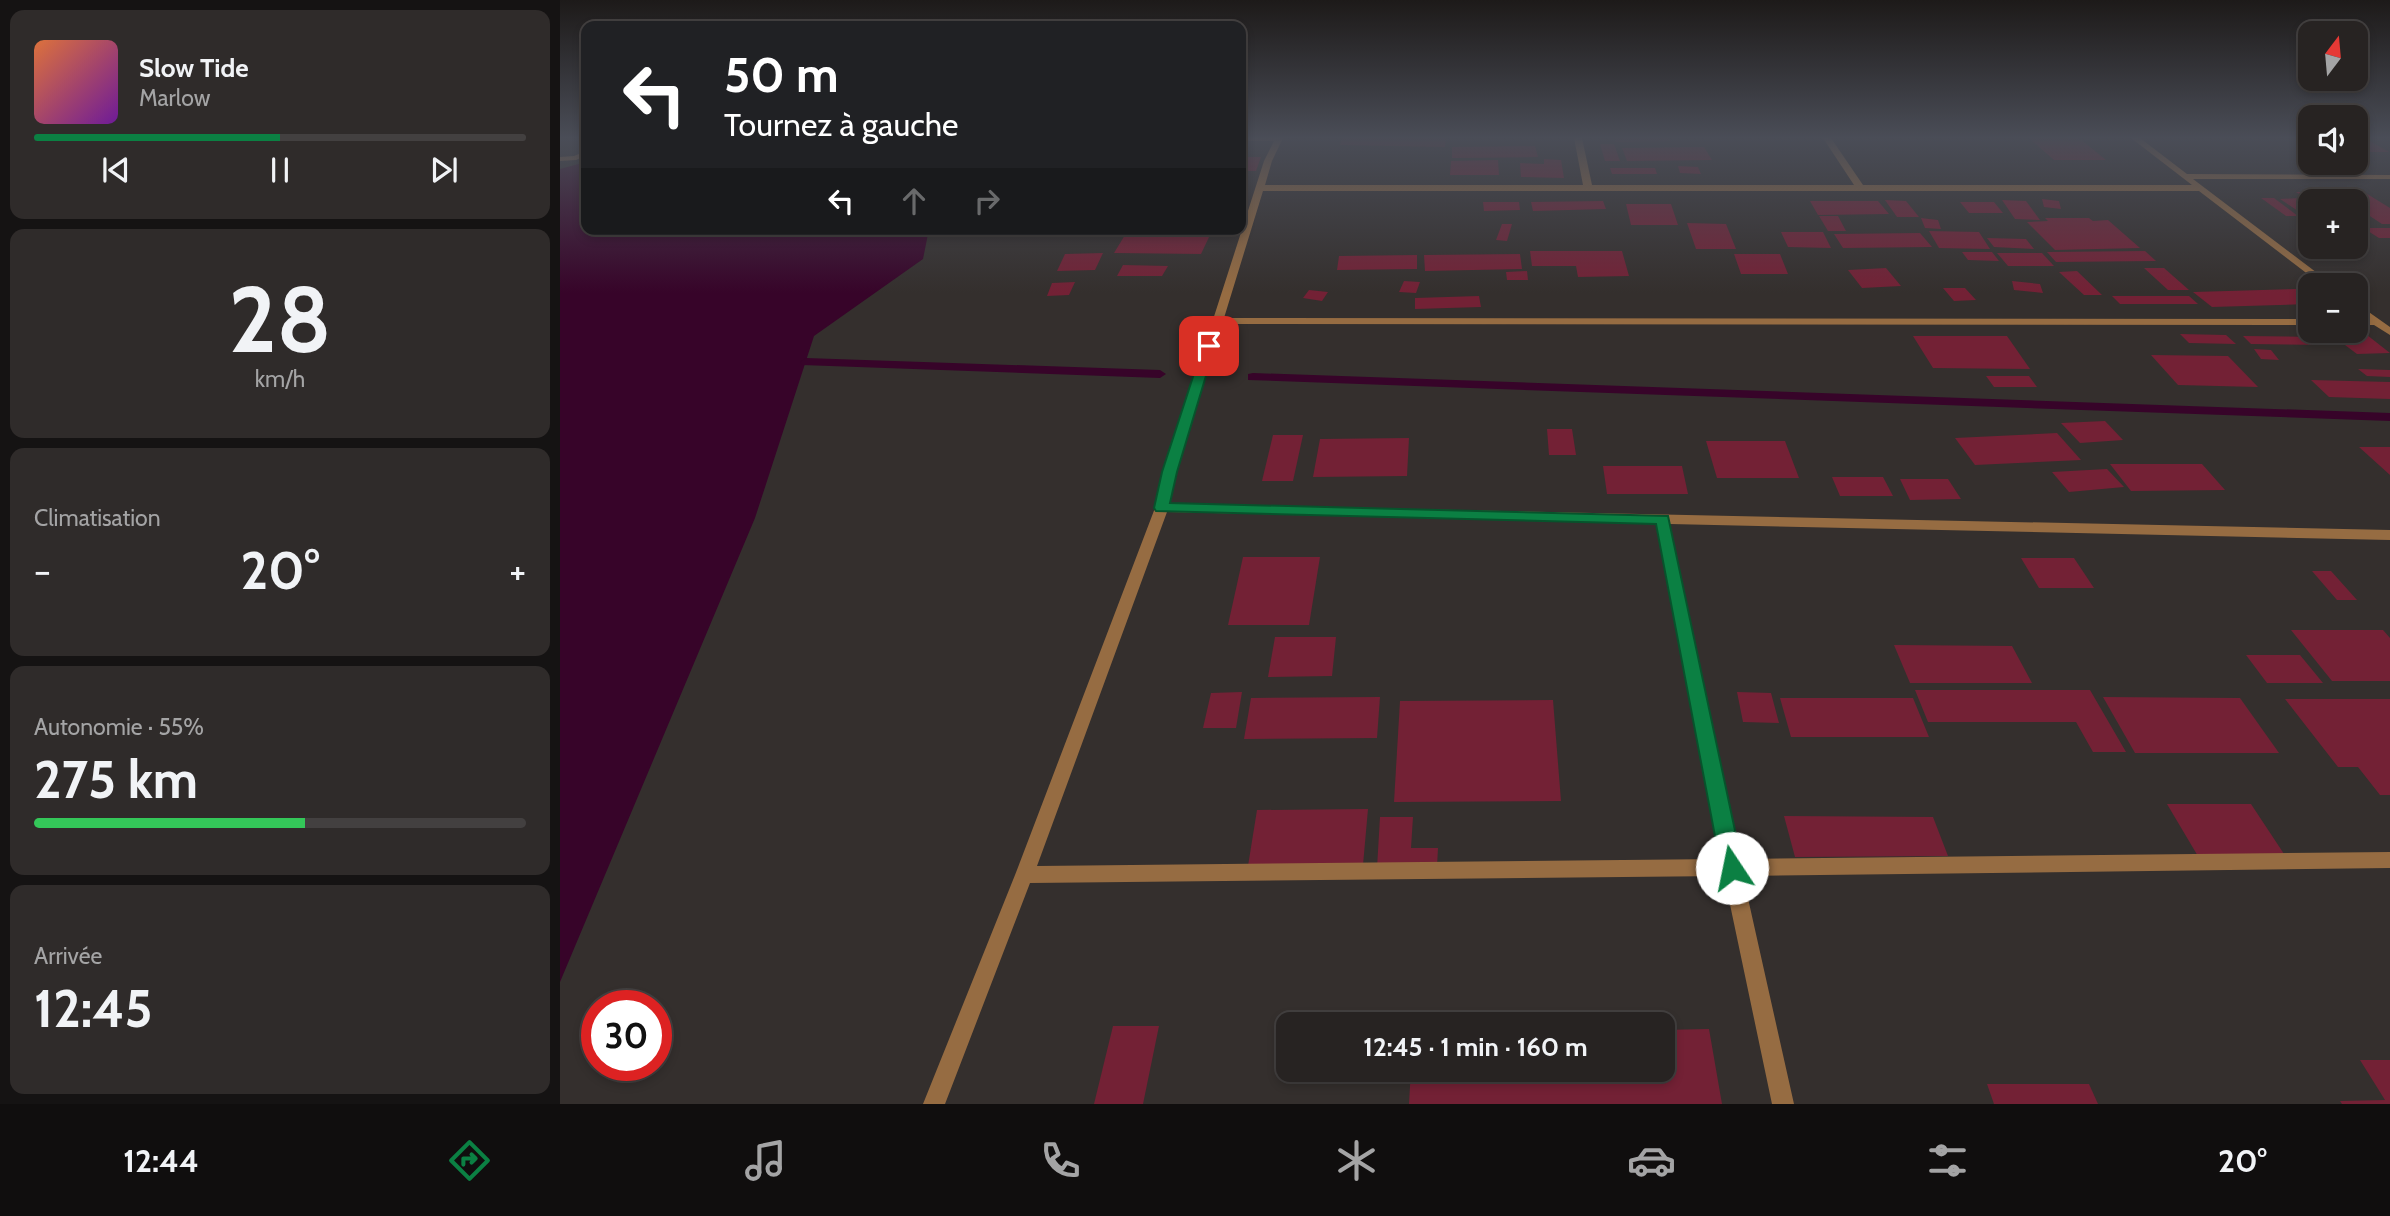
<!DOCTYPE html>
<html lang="fr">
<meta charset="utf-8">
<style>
body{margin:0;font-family:Cabin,sans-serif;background:#2f2b2a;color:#f1f3f6;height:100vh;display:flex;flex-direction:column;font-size:26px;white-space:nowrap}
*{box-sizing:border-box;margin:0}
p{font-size:23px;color:#a4a4a5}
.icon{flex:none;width:38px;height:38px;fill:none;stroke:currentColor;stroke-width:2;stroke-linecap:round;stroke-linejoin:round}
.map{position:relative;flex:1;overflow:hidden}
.drawer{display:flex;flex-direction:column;gap:10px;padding:10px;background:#151313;width:560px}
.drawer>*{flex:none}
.banner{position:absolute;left:21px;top:21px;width:665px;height:214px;border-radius:14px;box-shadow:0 4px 10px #0003,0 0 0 2px #434040;background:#202124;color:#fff;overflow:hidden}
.needle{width:46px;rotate:16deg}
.tools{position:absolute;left:1738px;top:21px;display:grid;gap:14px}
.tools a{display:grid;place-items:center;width:70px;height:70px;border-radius:14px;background:#272322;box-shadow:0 4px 10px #0003,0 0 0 2px #434040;font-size:35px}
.speed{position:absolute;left:21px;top:990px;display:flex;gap:14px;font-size:35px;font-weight:700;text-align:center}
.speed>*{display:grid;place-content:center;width:91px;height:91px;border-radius:50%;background:#272322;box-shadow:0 4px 10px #0003,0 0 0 2px #434040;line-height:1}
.speed .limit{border:10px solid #d22;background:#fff;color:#111}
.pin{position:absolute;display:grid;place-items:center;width:60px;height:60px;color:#fff;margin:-30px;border-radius:14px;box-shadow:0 4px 10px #0006}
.me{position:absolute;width:77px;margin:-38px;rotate:349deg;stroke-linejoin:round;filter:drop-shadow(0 0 5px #0008)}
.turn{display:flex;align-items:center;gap:24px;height:147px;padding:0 28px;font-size:32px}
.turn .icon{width:91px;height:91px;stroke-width:2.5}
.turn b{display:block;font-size:49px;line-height:60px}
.lanes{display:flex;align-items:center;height:66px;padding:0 28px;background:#0003;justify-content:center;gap:35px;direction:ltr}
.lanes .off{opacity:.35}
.big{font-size:52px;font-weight:700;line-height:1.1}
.drawer .tile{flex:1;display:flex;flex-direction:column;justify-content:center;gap:10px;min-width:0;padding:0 24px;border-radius:14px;background:#2f2b2a}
.drawer .dial{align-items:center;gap:0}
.dial b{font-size:91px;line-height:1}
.song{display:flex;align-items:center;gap:21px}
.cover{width:84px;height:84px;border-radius:10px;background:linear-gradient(135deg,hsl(20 70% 55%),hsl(280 70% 35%))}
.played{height:7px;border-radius:4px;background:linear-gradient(90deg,#0b8043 50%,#434040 50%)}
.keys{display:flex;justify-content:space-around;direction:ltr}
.heat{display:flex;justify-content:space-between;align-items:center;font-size:38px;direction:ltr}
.charge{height:10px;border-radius:5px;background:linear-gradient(90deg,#34c759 55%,#434040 0)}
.trip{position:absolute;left:716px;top:1012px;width:399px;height:70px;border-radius:14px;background:#272322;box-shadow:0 4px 10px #0003,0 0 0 2px #434040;font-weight:700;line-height:70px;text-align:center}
.tabs{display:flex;height:112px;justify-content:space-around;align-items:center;background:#100e0e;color:#a4a4a5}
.tabs .icon{width:49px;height:49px}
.tabs .selected{color:#0b8043}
.tabs b{font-size:32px;color:#f1f3f6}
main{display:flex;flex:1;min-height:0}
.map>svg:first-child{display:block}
</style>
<main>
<section class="drawer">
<div class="tile">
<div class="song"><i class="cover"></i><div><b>Slow Tide</b><p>Marlow</p></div></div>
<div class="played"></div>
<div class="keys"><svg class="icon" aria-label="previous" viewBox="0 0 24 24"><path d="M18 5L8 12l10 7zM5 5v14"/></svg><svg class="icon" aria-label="pause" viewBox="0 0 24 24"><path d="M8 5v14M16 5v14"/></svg><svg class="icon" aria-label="next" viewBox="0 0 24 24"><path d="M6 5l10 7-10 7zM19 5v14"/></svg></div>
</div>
<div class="tile dial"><b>28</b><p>km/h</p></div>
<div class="tile"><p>Climatisation</p>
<div class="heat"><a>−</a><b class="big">20°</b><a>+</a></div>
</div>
<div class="tile"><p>Autonomie · 55%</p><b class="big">275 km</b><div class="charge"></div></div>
<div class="tile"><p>Arrivée</p><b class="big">12:45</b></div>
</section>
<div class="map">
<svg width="1830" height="1104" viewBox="0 0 1830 1104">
<rect width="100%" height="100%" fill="#342f2d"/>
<path fill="#370429" d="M 26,162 L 26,229 L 369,229 L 363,259 L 254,336 L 195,518 L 0,982 L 0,169 Z"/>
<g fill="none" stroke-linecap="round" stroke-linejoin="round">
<g fill="#370429" fill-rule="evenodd">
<path d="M 246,358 L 600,370 L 606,374 L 600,378 L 242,365 L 240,362 Z"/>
<path d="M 693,373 L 1830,413 L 1830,421 L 688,380 L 688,374 Z"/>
</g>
</g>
<g fill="#732135">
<path d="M 782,138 L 886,138 L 885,147 L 780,145 Z"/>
<path d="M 1054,138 L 1108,138 L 1110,141 L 1056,142 Z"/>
<path d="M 1469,138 L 1519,138 L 1546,160 L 1494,160 Z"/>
<path d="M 1796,138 L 1805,138 L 1829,152 L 1811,152 L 1796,143 Z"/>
<path d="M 1040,144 L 1054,144 L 1060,161 L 1045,161 Z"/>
<path d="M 975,146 L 978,157 L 892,158 L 892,147 Z"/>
<path d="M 1144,147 L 1152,160 L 1067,161 L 1062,148 Z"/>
<path d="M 681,157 L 701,157 L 696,171 L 681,171 Z"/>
<path d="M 984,159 L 1001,160 L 1004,178 L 961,177 L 960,163 L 984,164 Z"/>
<path d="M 938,160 L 939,175 L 890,175 L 891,161 Z"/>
<path d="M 1118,166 L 1138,167 L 1141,174 L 1120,173 Z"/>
<path d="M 1050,168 L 1095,168 L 1097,174 L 1052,174 Z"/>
<path d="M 1736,192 L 1763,192 L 1778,201 L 1750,201 Z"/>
<path d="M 1773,192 L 1804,192 L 1830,208 L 1830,224 L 1822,224 L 1796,207 L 1796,201 L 1786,201 Z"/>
<path d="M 1701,198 L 1714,198 L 1738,216 L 1726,216 Z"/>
<path d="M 1741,198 L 1750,204 L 1750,219 L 1720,199 Z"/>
<path d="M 1482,199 L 1499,201 L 1501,209 L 1484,207 Z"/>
<path d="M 1325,200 L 1346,201 L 1359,217 L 1337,217 Z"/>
<path d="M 1442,200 L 1466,201 L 1480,220 L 1455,219 Z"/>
<path d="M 1043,201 L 1046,209 L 973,211 L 971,202 Z"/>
<path d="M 1250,201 L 1318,201 L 1329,214 L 1258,215 Z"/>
<path d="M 923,202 L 959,202 L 960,210 L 924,211 Z"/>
<path d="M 1400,202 L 1434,202 L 1443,213 L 1409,213 Z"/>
<path d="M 1066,204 L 1111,204 L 1118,225 L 1071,225 Z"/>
<path d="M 1259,216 L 1278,216 L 1286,231 L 1268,231 Z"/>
<path d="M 1361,218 L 1378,220 L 1381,229 L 1365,228 Z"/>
<path d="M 1485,218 L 1529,218 L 1533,221 L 1548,220 L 1580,248 L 1495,250 L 1467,222 L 1488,221 Z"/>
<path d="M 1127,223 L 1166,224 L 1176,249 L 1136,249 Z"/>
<path d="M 942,224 L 952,224 L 947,241 L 936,240 Z"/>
<path d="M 1803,228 L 1830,228 L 1830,238 L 1819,238 Z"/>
<path d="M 1369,231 L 1419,232 L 1430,249 L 1379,248 Z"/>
<path d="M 1221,232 L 1263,232 L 1271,248 L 1228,247 Z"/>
<path d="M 1360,233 L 1372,247 L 1283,248 L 1274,234 Z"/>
<path d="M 565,235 L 650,235 L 641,254 L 554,253 Z"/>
<path d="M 1427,238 L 1466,239 L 1474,249 L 1434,247 Z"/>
<path d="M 970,251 L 1062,251 L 1069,276 L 1018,277 L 1016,266 L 972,266 Z"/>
<path d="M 1585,251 L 1596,261 L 1496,262 L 1487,252 Z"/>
<path d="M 1402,252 L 1432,252 L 1439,261 L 1408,260 Z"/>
<path d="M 543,253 L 535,270 L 497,271 L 505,254 Z"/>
<path d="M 1437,253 L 1482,253 L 1494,266 L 1448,266 Z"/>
<path d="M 960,254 L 962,269 L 865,271 L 864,255 Z"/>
<path d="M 1174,254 L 1220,254 L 1228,274 L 1181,274 Z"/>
<path d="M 857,255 L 857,269 L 777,270 L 779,256 Z"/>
<path d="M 563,265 L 608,266 L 602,276 L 557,276 Z"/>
<path d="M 1326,268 L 1341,286 L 1302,288 L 1288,270 Z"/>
<path d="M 1584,268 L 1604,268 L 1629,290 L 1608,290 Z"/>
<path d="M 967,271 L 968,280 L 947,280 L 946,272 Z"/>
<path d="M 1517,271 L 1542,295 L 1524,295 L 1499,272 Z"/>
<path d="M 844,281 L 860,282 L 856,293 L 839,292 Z"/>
<path d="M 1452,281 L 1480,284 L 1483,293 L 1454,290 Z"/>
<path d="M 515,282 L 509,295 L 487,296 L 492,283 Z"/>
<path d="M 1383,288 L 1405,288 L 1416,300 L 1394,301 Z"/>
<path d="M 1737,289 L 1750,298 L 1750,304 L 1652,307 L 1633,292 Z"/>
<path d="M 749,290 L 768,292 L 762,301 L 743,298 Z"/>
<path d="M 919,296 L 921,307 L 855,309 L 855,298 Z"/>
<path d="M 1552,296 L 1629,296 L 1638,304 L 1560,304 Z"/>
<path d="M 1620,334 L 1666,335 L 1676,344 L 1629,343 Z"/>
<path d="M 1807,335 L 1830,353 L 1797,354 L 1773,336 Z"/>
<path d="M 1353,336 L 1447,336 L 1470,369 L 1373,368 Z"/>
<path d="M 1683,336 L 1756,337 L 1766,345 L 1691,344 Z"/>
<path d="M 1694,349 L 1711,350 L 1719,360 L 1701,359 Z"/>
<path d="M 1591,355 L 1668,356 L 1698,387 L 1618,385 Z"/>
<path d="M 1798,369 L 1830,370 L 1830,377 L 1807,376 Z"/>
<path d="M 1426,376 L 1469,376 L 1477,387 L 1434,387 Z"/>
<path d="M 1751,380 L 1830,382 L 1830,399 L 1769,397 Z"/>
<path d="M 1545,421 L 1563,440 L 1520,443 L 1501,423 Z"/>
<path d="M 987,429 L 1012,429 L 1016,455 L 989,455 Z"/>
<path d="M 1497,433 L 1521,460 L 1415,465 L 1395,438 Z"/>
<path d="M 713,435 L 743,435 L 733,481 L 702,481 Z"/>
<path d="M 849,438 L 847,476 L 753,477 L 760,439 Z"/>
<path d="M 1146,441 L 1225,441 L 1239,478 L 1157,478 Z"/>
<path d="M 1799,447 L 1830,447 L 1830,475 Z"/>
<path d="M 1550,464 L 1642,464 L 1665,490 L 1571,491 Z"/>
<path d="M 1043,466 L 1122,466 L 1128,494 L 1047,494 Z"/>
<path d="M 1547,469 L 1564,487 L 1509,492 L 1492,472 Z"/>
<path d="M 1272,477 L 1323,477 L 1333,496 L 1280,496 Z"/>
<path d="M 1340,479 L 1388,479 L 1401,499 L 1350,500 Z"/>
<path d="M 683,557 L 760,557 L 749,625 L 668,625 Z"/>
<path d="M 1461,558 L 1514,558 L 1534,588 L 1479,588 Z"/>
<path d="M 1752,571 L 1771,571 L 1797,600 L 1777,600 Z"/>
<path d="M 1731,630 L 1823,630 L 1830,638 L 1830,681 L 1772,681 Z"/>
<path d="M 715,637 L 776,637 L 772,676 L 708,677 Z"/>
<path d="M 1334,645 L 1452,646 L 1472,683 L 1350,683 Z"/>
<path d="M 1686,655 L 1740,655 L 1763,683 L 1707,683 Z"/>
<path d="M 1355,690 L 1530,690 L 1566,752 L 1533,752 L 1516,722 L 1368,722 Z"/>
<path d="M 682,692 L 676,728 L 643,728 L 651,693 Z"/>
<path d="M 1177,692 L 1211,693 L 1219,723 L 1183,722 Z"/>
<path d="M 820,697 L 817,738 L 684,739 L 691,698 Z"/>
<path d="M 1543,697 L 1680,698 L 1719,753 L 1575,753 Z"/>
<path d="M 1220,698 L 1353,698 L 1369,737 L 1231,737 Z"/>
<path d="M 1725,699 L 1830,699 L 1830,795 L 1820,795 L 1798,767 L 1778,767 Z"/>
<path d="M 993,700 L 1001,801 L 834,802 L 840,701 Z"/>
<path d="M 1607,804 L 1691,804 L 1730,863 L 1642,863 Z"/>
<path d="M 808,809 L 803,865 L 688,866 L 697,810 Z"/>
<path d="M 1224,816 L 1373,817 L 1388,856 L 1235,857 Z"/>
<path d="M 820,817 L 853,817 L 851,848 L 878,848 L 877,867 L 817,868 Z"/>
<path d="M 553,1026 L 599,1026 L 583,1104 L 534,1104 Z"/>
<path d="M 1149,1029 L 1162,1104 L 849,1104 L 851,1069 L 1102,1069 L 1102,1030 Z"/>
<path d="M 1800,1060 L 1830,1060 L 1830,1104 L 1782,1104 L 1780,1101 L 1825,1100 Z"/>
<path d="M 1427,1084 L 1529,1084 L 1538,1104 L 1434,1104 Z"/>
</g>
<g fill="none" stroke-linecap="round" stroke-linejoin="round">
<g fill="#966c42" fill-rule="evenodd">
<path d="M 681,138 L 723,138 L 712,161 L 705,185 L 1023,185 L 1014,138 L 1022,138 L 1032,185 L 1294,185 L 1263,138 L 1271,138 L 1303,185 L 1632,185 L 1571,138 L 1580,138 L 1627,174 L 1830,175 L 1830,179 L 1633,179 L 1773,285 L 1762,285 L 1639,191 L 703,191 L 664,318 L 1750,319 L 1750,325 L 662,324 L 616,472 L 610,504 L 1830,530 L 1830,540 L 1110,524 L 1179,859 L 1830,852 L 1830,868 L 1183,876 L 1234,1104 L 1212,1104 L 1164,876 L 470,883 L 385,1104 L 363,1104 L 455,875 L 595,508 L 604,472 L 704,161 L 714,141 L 681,141 ZM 607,512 L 1096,523 L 1161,859 L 477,866 Z"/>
<path d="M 26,151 L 26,156 L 16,160 L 0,161 L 0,157 L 14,156 Z"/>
<path d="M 1796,303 L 1830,327 L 1830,335 L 1814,325 L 1796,325 L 1796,319 L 1806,319 L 1796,311 Z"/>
</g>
</g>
<linearGradient id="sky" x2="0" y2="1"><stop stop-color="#1d1a19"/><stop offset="0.47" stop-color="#4a4d57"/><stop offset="1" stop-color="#4a4d57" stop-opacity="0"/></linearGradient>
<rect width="1830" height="293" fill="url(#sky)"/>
<path fill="#0b8043" stroke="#07532c" stroke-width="2" d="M 649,342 L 655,346 L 617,472 L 610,503 L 1108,516 L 1183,868 L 1180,875 L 1172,877 L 1165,875 L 1161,868 L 1096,524 L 596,511 L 594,508 L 602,472 L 643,346 Z"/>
</svg>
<div class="tools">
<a><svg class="needle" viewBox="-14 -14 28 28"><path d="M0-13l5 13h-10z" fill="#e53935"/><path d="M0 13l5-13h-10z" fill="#a4a4a5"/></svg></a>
<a><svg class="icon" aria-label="sound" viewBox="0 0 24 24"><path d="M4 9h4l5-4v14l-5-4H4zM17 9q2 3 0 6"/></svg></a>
<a>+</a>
<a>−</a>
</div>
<div class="speed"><div class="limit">30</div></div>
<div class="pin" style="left:649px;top:346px;background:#d93025"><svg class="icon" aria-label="arrive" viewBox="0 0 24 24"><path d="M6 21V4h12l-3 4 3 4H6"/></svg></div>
<svg class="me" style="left:1172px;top:868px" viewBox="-20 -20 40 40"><circle r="19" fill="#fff"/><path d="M0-13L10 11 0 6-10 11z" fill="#0b8043"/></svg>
<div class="trip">12:45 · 1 min · 160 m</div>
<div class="banner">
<div class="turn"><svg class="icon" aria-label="left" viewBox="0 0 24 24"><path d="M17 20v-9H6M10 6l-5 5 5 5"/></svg><div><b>50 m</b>Tournez à gauche</div></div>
<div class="lanes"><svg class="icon" aria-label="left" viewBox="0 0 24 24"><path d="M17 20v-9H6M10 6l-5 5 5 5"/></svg><svg class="icon off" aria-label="ahead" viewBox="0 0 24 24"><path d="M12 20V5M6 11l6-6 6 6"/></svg><svg class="icon off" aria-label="right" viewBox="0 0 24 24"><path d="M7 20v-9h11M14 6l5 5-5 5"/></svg></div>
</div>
</div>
</main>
<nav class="tabs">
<b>12:44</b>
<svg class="icon selected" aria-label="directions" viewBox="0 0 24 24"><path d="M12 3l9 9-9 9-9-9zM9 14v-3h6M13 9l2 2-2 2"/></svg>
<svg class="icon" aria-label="music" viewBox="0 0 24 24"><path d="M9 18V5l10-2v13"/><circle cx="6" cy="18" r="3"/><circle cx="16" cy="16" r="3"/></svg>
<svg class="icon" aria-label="phone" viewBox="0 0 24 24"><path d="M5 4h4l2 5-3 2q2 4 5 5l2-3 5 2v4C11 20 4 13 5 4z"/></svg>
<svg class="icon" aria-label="climate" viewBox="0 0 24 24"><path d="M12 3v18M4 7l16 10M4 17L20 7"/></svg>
<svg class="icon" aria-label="car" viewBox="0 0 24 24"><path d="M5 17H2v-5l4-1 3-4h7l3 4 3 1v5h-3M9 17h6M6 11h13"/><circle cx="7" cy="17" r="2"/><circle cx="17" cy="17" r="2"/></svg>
<svg class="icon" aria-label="filters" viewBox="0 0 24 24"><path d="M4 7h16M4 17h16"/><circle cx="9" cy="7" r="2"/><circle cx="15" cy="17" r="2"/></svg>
<b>20°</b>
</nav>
